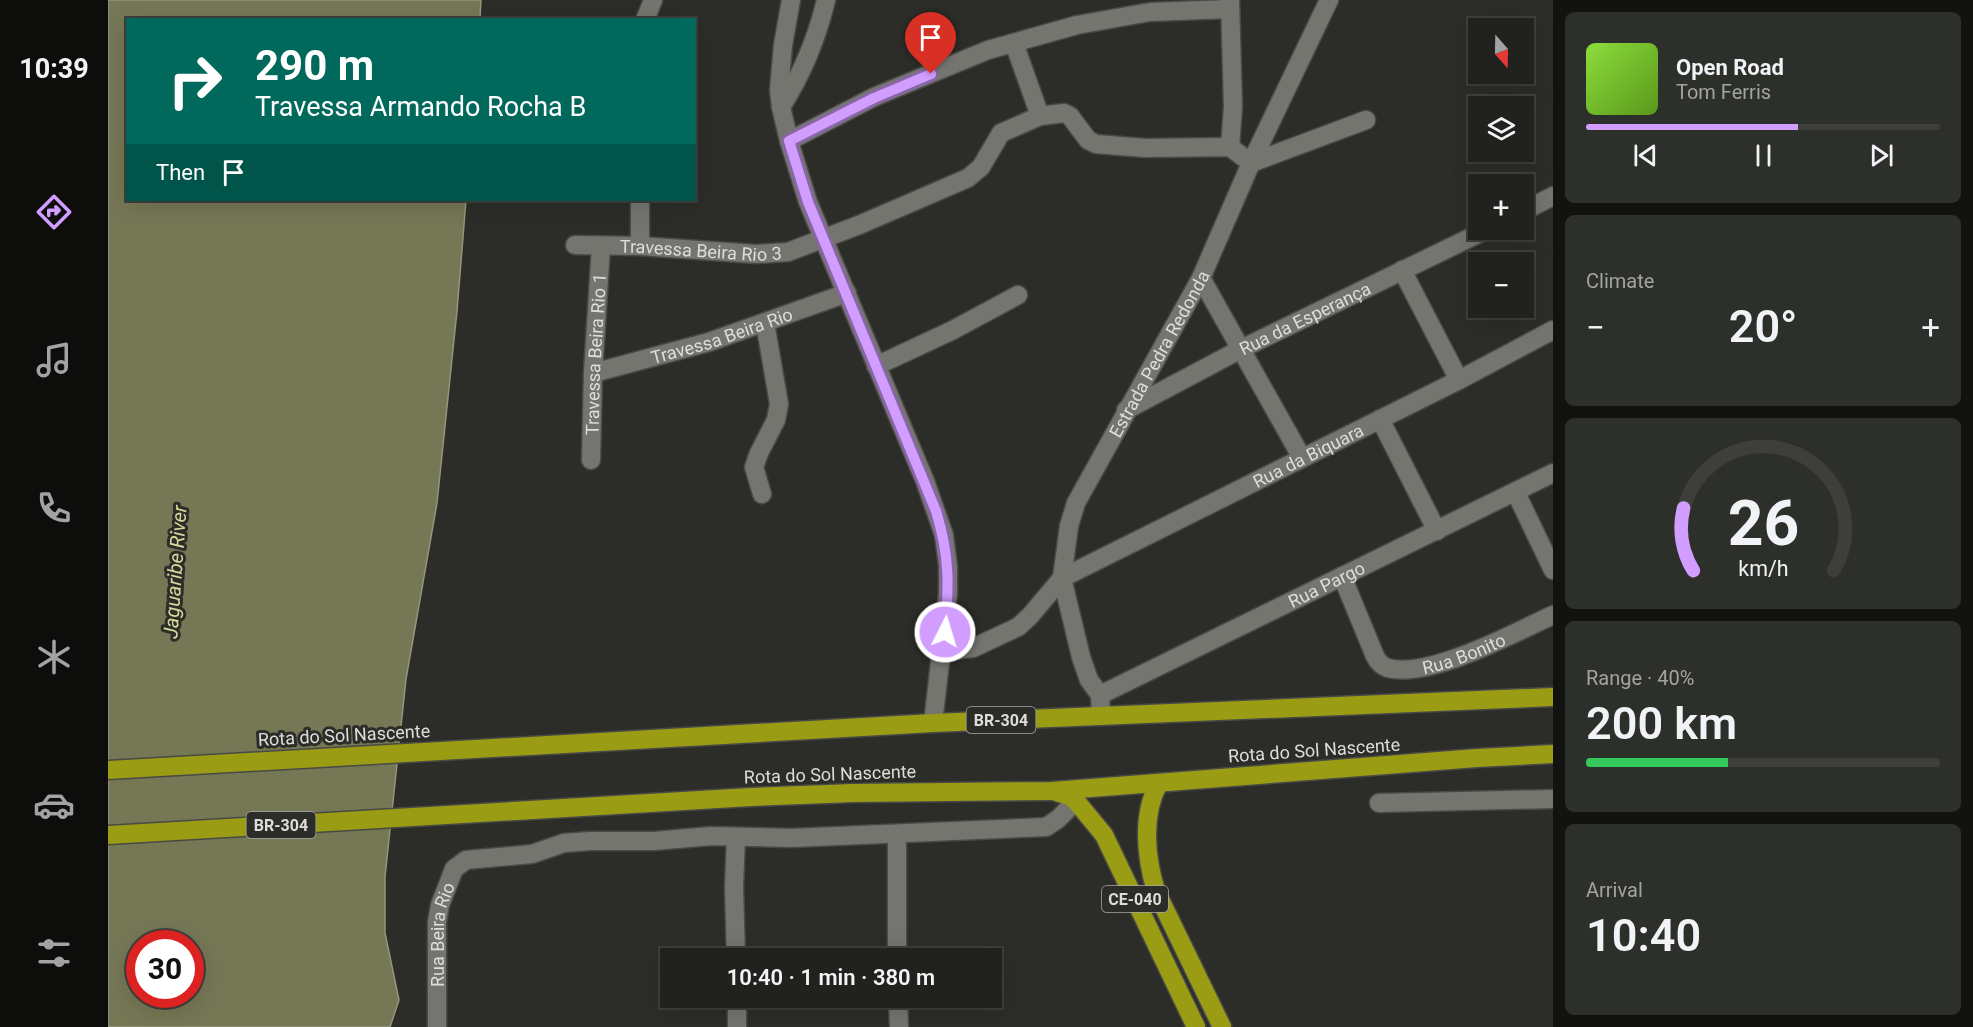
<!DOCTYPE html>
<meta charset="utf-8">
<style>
body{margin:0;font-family:Roboto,sans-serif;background:#2d2f2b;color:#f1f3f6;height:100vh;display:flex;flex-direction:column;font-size:22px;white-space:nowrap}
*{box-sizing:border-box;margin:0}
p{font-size:20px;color:#a2a4a4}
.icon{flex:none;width:33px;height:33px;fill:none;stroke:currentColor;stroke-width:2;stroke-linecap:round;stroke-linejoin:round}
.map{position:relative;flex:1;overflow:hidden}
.details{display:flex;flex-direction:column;gap:12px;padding:12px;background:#121310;width:420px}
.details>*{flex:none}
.hud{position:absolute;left:18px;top:18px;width:570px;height:183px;border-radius:0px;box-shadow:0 6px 24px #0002,0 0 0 2px #3e3f3c;background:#00695c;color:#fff;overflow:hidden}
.needle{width:39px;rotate:160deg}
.fabs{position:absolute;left:1360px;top:18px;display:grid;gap:12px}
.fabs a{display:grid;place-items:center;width:66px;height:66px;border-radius:0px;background:#21221e;box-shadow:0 6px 24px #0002,0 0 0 2px #3e3f3c;font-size:30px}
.speed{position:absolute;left:18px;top:930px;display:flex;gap:12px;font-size:30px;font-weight:700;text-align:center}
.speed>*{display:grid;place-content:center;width:78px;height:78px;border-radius:50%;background:#21221e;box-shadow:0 6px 24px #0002,0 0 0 2px #3e3f3c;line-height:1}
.speed .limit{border:9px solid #d22;background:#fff;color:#111}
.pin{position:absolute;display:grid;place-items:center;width:51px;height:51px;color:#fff;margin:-62px -26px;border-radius:50% 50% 50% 0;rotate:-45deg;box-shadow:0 0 6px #0007}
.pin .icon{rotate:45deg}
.me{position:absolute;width:66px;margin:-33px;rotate:5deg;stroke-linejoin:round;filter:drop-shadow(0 0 4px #0008)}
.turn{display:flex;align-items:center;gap:21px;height:126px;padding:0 30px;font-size:27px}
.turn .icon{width:78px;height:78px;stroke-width:2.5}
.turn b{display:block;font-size:42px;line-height:51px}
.then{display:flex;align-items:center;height:57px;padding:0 30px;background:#0003;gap:12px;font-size:22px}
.big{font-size:45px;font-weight:600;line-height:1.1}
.details .tile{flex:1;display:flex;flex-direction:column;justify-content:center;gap:9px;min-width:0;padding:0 21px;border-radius:9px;background:#2d2f2b}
.details .dial{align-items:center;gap:0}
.dial svg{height:156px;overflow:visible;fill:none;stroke:#3e3f3c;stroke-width:7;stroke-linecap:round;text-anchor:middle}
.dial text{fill:#f1f3f6;stroke:none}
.song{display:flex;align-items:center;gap:18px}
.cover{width:72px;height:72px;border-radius:9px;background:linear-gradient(135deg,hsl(90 70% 55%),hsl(90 70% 35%))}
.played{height:6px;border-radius:3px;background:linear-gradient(90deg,#d19dfe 60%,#3e3f3c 60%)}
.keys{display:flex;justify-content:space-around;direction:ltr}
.heat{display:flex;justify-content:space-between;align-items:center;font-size:33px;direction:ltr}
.charge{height:9px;border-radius:4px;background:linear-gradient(90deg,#34c759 40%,#3e3f3c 0)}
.trip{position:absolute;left:552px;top:948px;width:342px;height:60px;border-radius:0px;background:#21221e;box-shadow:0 6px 24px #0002,0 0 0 2px #3e3f3c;font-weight:600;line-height:60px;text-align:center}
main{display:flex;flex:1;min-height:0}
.dock{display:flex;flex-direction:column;width:108px;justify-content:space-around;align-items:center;background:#0d0e0c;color:#a2a4a4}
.dock .icon{width:42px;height:42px}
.dock .on{color:#d19dfe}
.dock b{font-size:27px;color:#f1f3f6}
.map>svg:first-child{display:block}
</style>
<main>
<nav class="dock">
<b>10:39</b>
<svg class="icon on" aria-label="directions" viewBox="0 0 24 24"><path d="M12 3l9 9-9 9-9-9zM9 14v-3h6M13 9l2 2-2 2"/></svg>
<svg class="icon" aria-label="music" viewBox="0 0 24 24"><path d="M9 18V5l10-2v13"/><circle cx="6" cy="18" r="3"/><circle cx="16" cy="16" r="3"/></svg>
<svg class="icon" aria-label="phone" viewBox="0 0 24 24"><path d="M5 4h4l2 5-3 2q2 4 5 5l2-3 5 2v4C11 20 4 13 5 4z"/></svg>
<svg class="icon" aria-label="climate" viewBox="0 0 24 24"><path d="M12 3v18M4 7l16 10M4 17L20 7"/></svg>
<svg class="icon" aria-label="car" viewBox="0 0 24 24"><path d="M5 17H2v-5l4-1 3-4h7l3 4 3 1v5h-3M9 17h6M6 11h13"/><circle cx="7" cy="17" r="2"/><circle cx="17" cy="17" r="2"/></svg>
<svg class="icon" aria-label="filters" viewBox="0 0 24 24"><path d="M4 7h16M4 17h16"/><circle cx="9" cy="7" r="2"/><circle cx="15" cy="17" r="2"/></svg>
</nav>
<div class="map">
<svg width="1445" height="1027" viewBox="0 0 1445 1027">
<rect width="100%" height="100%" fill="#2c2d28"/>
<path fill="#757755" stroke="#94967d" stroke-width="1.5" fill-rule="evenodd" d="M 0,0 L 373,0 L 372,19 L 20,20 L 20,200 L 358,200 L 349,311 L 329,503 L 298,679 L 277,877 L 277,933 L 291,1000 L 282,1027 L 0,1027 ZM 32,944 L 82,944 L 82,994 L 32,994 Z"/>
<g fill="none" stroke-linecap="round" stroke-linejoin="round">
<g stroke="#494946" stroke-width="21">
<g id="minor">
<path d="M 683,0 L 675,45 L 671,90 L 673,107 L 681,141 L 700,202 L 817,481 L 836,535 L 840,566 L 840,593 L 825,723"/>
<path d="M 537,20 L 545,0"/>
<path d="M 906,43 L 932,116"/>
<path d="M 673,107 C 694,74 709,38 718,0"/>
<path d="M 681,141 L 766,97 L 880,50 L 969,25 L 1042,12 L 1122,9"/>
<path d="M 1122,147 L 1125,107 L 1122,0"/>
<path d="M 532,200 L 532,246"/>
<path d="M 1416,211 L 1445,196"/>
<path id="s1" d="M 467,245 L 532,246 L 648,254 L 680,252 L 751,225 L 860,178 L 873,167 L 893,133 L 932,116 L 956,113 L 962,116 L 980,140 L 988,144 L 1037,148 L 1122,147 L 1143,163 L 1258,120"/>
<path d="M 1294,270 L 1351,380"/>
<path d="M 1093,278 L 1194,458"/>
<path d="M 768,366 L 845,330 L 910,295"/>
<path id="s2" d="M 485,373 L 601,342 L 739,293"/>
<path id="s3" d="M 1018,410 L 1133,349 L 1378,230"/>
<path d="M 1272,419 L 1329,531"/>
<path id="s4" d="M 483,460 L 485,373 L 493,246"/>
<path d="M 1408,493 L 1445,570"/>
<path d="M 654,494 L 646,467 L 651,453 L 668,420 L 671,404 L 657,323"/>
<path id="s5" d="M 1234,576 L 1267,656 C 1270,662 1273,666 1280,668 C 1321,679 1406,633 1445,615"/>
<path id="s6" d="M 835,651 L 865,648 L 910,627 L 922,616 L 954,578 L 961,526 L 968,503 L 1093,278 L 1143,163 L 1221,0"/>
<path id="s7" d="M 992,695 L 1445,473"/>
<path id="s8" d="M 993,716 L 992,695 L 981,680 L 973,657 L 954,578 L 1351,380 L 1445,330"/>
<path d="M 1271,803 L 1445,799"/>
<path d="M 789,834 L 789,958"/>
<path d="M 628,837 L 626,887 L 628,958"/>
<path d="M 629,998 L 629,1027"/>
<path d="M 790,998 L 791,1027"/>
<path id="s9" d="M 329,1027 L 329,922 L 332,905 L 346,869 L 358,860 L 424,854 L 456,843 L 482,841 L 546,841 L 603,836 L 683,838 L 938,827 L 950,819 L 968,801"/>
</g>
</g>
<g stroke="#494946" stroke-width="21">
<g id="highway">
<path d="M 0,770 L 825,723 L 1445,697"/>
<path d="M 1051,783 C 1033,815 1038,858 1048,891 L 1114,1027"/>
<path d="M 948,792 L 961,796 L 968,801 L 996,835 L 1088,1027"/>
<path d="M 0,835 L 643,797 L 745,793 L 944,791 L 1369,758 L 1445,754"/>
</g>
</g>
<use href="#minor" stroke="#757570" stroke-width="18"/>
<use href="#highway" stroke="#9a9c14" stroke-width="18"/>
</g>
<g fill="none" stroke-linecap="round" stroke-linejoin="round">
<g stroke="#8866a5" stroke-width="15">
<path id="route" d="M 823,74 L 766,98 L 681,141 L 700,202 L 828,511 C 842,557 841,585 837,632"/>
</g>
<use href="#route" stroke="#d19dfe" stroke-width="10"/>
</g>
<g text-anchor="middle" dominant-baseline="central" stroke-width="6" stroke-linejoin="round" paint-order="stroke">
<g fill="#2c2d28" stroke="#a8a9a5" stroke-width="1.5">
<rect x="858.5" y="707" width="69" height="26" rx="4.5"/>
<rect x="138.5" y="812" width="69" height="26" rx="4.5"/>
<rect x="994" y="886" width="66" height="26" rx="4.5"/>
</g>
<g font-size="16" font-weight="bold" fill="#dddedb">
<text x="893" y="720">BR-304</text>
<text x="173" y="825">BR-304</text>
<text x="1027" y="899">CE-040</text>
</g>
<g font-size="18" fill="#dddedb" stroke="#2c2d28">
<text stroke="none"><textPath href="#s1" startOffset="126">Travessa Beira Rio 3</textPath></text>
<text stroke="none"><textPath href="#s3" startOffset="201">Rua da Esperança</textPath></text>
<text stroke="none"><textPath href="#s2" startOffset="134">Travessa Beira Rio</textPath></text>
<text stroke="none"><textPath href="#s4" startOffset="106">Travessa Beira Rio 1</textPath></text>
<text stroke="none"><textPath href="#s6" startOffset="393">Estrada Pedra Redonda</textPath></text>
<text stroke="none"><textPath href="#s8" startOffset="420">Rua da Biquara</textPath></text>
<text stroke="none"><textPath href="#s7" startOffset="252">Rua Pargo</textPath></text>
<text stroke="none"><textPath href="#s5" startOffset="183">Rua Bonito</textPath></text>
<text transform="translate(236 735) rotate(-3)">Rota do Sol Nascente</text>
<text transform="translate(1206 750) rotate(-4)">Rota do Sol Nascente</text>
<text transform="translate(722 774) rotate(-2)">Rota do Sol Nascente</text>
<text stroke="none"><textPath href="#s9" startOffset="93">Rua Beira Rio</textPath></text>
</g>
<g font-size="20" font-style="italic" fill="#d5d99b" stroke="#2c2d28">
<text transform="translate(67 572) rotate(-86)">Jaguaribe River</text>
</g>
</g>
</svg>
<div class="fabs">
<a><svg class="needle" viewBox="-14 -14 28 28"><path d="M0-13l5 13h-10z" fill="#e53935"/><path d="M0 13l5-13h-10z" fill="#a2a4a4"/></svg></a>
<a><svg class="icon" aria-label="layers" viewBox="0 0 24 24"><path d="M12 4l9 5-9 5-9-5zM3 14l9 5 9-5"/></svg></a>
<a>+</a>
<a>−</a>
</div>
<div class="speed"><div class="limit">30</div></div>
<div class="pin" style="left:823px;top:74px;background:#d93025"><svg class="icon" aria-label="arrive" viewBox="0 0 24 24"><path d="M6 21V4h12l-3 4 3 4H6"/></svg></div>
<svg class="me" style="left:837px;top:632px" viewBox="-20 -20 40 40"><circle r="17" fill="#d19dfe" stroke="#fff" stroke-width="3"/><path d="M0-11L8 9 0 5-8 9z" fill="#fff"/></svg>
<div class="trip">10:40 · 1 min · 380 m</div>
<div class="hud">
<div class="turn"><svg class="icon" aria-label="right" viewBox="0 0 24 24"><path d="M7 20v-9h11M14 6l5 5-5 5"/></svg><div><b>290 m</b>Travessa Armando Rocha B</div></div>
<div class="then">Then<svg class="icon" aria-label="arrive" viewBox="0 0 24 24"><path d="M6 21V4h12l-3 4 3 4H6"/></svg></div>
</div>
</div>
<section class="details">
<div class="tile">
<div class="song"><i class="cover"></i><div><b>Open Road</b><p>Tom Ferris</p></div></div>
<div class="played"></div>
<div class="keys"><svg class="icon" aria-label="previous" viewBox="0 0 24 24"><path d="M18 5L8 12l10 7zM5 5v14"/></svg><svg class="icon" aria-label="pause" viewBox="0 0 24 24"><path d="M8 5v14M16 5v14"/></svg><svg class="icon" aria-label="next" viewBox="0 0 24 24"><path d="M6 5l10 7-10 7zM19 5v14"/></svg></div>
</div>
<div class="tile"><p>Climate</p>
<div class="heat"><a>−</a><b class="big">20°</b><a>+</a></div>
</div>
<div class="tile dial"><svg viewBox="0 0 100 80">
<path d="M14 69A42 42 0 1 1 86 69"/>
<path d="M14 69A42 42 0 0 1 9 37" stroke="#d19dfe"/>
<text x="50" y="56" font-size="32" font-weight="700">26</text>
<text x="50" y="72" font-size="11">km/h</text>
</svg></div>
<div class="tile"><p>Range · 40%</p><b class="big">200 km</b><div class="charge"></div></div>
<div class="tile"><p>Arrival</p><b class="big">10:40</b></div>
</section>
</main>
